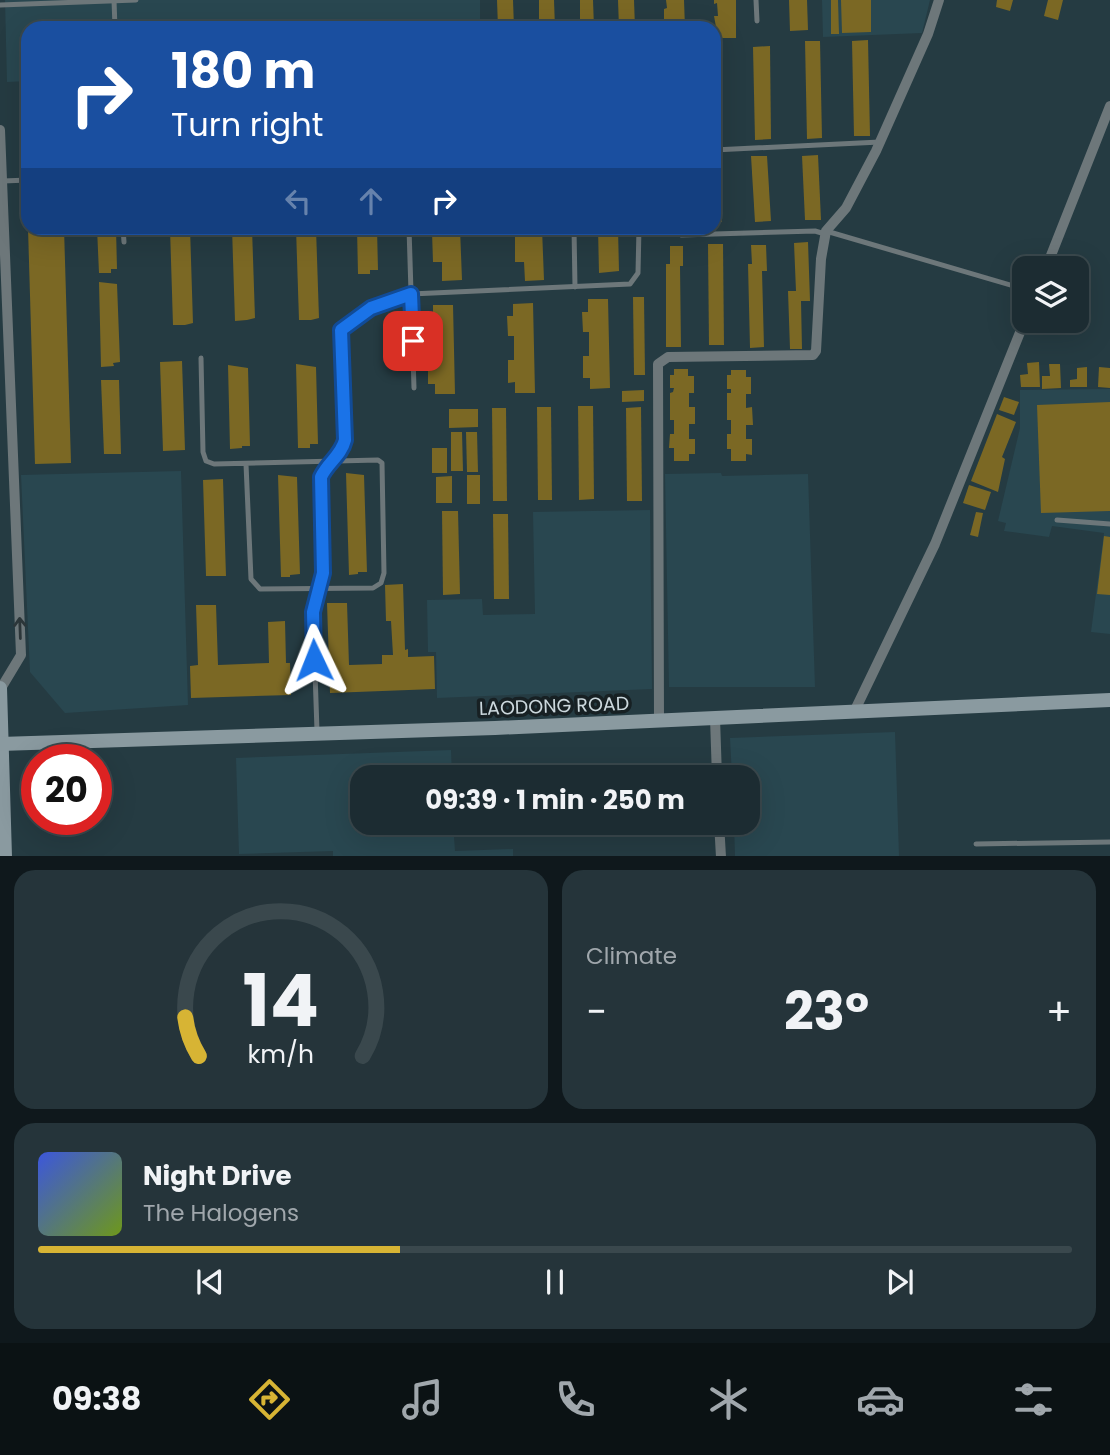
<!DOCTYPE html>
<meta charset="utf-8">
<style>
body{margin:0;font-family:Poppins,sans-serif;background:#25343a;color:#f1f3f6;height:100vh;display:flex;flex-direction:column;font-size:26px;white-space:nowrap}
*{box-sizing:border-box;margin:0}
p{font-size:23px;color:#a0a7ac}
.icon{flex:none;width:38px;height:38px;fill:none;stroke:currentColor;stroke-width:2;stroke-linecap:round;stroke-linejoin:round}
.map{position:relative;height:856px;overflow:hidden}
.panel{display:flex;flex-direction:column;gap:14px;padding:14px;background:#0f181c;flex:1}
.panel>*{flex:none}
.guide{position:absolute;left:21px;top:21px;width:700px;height:214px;border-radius:21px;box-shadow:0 7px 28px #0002,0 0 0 2px #3a484d;background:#1a4fa0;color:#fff;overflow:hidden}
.controls{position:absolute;left:1012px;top:256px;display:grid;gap:14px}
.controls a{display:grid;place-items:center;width:77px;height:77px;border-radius:14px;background:#1c2c32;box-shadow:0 7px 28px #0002,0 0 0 2px #3a484d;font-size:35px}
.speed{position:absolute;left:21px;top:744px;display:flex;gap:14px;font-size:35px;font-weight:700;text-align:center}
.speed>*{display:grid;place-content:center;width:91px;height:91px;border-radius:50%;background:#1c2c32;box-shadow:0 7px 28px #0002,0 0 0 2px #3a484d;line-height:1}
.speed .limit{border:10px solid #d22;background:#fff;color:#111}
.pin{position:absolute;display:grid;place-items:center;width:60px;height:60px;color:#fff;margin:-30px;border-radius:14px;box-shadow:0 4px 10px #0006}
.me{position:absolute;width:77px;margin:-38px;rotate:358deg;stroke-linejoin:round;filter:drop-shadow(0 0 5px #0008)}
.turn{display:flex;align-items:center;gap:24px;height:147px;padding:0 35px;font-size:32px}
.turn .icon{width:91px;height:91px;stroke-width:2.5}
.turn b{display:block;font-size:49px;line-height:60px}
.lanes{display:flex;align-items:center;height:66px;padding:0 35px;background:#0003;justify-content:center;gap:35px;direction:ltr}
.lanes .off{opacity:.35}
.big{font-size:52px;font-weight:700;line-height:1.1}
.panel .card{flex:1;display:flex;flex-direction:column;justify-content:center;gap:10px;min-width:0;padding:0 24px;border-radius:21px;background:#25343a}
.panel .dial{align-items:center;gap:0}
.dial svg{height:182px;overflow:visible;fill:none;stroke:#3a484d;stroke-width:7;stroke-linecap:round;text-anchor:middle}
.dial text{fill:#f1f3f6;stroke:none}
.song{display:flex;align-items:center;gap:21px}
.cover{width:84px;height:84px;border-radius:10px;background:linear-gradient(135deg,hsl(230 70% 55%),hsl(80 70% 35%))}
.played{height:7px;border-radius:4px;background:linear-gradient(90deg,#d7b434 35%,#3a484d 35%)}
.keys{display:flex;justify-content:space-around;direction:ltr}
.heat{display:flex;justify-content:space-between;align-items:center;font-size:38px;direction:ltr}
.panel .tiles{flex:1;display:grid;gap:14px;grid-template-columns:1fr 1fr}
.card:last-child{grid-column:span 2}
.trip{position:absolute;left:350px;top:765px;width:410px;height:70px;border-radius:21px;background:#1c2c32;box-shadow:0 7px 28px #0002,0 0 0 2px #3a484d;font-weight:700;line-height:70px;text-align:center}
.menu{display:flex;height:112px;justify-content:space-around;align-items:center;background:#0b1214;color:#a0a7ac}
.menu .icon{width:49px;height:49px}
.menu .selected{color:#d7b434}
.menu b{font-size:32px;color:#f1f3f6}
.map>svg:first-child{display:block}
</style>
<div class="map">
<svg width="1110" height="857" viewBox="0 0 1110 857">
<rect width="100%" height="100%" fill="#253b42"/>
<g fill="#294750">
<path d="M 5,0 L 480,0 L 480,28 L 28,28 L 28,81 L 7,82 Z"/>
<path d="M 822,0 L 930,0 L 922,33 L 823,37 Z"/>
<path d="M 1110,389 L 1110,634 L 1091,632 L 1104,533 L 1052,526 L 1049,537 L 1004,531 L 1006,523 L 998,521 L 1020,428 L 1020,390 Z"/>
<path d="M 181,471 L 188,705 L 65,713 L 30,672 L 21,475 Z"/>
<path d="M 721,473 L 722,476 L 808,474 L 815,687 L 669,687 L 665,474 Z"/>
<path d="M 650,510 L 652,689 L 437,698 L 436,652 L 428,652 L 427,600 L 482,599 L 483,615 L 535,614 L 533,512 Z"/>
<path d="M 895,732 L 899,856 L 735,856 L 734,823 L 747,822 L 747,777 L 732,777 L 730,738 Z"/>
<path d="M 451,750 L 452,777 L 362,777 L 362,822 L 453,823 L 455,851 L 513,849 L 513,856 L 333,857 L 333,851 L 239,854 L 236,758 Z"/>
</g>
<g fill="#7b6824">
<path d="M 497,0 L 513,0 L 514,28 L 498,28 Z"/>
<path d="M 539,0 L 554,0 L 555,28 L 539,28 Z"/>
<path d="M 580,0 L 593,0 L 594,28 L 580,28 Z"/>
<path d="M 618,0 L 634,0 L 635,28 L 619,28 Z"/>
<path d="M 666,0 L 684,0 L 685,28 L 664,28 L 664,9 L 667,8 Z"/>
<path d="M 714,0 L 736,0 L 736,38 L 718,38 L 714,16 L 718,16 L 717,3 L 714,4 Z"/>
<path d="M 789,0 L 807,0 L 808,30 L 790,31 Z"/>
<path d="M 831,0 L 838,0 L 839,34 L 831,34 Z"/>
<path d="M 841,0 L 871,0 L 871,32 L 842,33 Z"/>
<path d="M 997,0 L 1013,0 L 1010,11 L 996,7 Z"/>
<path d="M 1048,0 L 1063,0 L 1058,20 L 1044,16 Z"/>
<path d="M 868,40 L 870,136 L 854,136 L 852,41 Z"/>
<path d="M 805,41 L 820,41 L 822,138 L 807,139 Z"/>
<path d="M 770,46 L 771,139 L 755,140 L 753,47 Z"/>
<path d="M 714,49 L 719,49 L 721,142 L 714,143 Z"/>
<path d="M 23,91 L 28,91 L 28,170 L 26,170 Z"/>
<path d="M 818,155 L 821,220 L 805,220 L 802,156 Z"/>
<path d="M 751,156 L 767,156 L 771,221 L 755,222 Z"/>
<path d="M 714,160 L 719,160 L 722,222 L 714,222 Z"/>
<path d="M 28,228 L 64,228 L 71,463 L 35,464 Z"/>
<path d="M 97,228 L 116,228 L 117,269 L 111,269 L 111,273 L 99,273 Z"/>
<path d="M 170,228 L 190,228 L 193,323 L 185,325 L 173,325 Z"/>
<path d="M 232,228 L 252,228 L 255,318 L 247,320 L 235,321 Z"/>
<path d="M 296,228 L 316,228 L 319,318 L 311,320 L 299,320 Z"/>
<path d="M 357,228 L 377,228 L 378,270 L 370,270 L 370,274 L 358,274 Z"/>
<path d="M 441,228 L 460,228 L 462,280 L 442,281 L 442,262 L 433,262 L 432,232 L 441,231 Z"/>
<path d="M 523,228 L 542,228 L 544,280 L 525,281 L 524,262 L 515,262 L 515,231 L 523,231 Z"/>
<path d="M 598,228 L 618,228 L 619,271 L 599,273 Z"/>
<path d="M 808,242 L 810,301 L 801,301 L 802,349 L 790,349 L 788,291 L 796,291 L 794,243 Z"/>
<path d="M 708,244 L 723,244 L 724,345 L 709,345 Z"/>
<path d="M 751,245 L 766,245 L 767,271 L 762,271 L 764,347 L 750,348 L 748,264 L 752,264 Z"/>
<path d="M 670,246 L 683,246 L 683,266 L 680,266 L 681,347 L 666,347 L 666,264 L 670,264 Z"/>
<path d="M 99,282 L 117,284 L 120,362 L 113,363 L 114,366 L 101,367 Z"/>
<path d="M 633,297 L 644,297 L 645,375 L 634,375 Z"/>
<path d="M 588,299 L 608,299 L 610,388 L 590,389 L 590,378 L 583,378 L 583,356 L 589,356 L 589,332 L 583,332 L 582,312 L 588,312 Z"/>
<path d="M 533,303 L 535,393 L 515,393 L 515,382 L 508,383 L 508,360 L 514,360 L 514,336 L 508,336 L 507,316 L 513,316 L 513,304 Z"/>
<path d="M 433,305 L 453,305 L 455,394 L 435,394 L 435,384 L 428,384 L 428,361 L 434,361 L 434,337 L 428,338 L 427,318 L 433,317 Z"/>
<path d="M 182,361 L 185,450 L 163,451 L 160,362 Z"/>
<path d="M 1039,362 L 1040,387 L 1021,387 L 1020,375 L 1028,374 L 1027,363 Z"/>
<path d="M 296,364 L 316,367 L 318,444 L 310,444 L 310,448 L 298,448 Z"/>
<path d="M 1049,364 L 1060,364 L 1061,388 L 1042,389 L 1042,376 L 1050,376 Z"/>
<path d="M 228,365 L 248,368 L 250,446 L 242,446 L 242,448 L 230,449 Z"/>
<path d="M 1087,367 L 1087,387 L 1070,387 L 1070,380 L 1077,379 L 1077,368 Z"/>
<path d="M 1099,367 L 1110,368 L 1110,388 L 1098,387 Z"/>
<path d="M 674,369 L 688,369 L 688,376 L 694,376 L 694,393 L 689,393 L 689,407 L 695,407 L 695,424 L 689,424 L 689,439 L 695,439 L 695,454 L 689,454 L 689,461 L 674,461 L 674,448 L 669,448 L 670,434 L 674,434 L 674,420 L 670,420 L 670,393 L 673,392 L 674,388 L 670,388 L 670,375 L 674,375 Z"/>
<path d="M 731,370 L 746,370 L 746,377 L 751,377 L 751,394 L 746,394 L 746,408 L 752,407 L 753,425 L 746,425 L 746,439 L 752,439 L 752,455 L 746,454 L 746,461 L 731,461 L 731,449 L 727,449 L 727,434 L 731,434 L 731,420 L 727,420 L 727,393 L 731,393 L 731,389 L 727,389 L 727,375 L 731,375 Z"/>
<path d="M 101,380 L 119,380 L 121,454 L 104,454 Z"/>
<path d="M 644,390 L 644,401 L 622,402 L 622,391 Z"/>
<path d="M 1004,397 L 1019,402 L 1014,415 L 999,410 Z"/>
<path d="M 1110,402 L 1110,511 L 1041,513 L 1037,405 Z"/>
<path d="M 578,406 L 593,406 L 594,499 L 579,500 Z"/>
<path d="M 537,407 L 551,407 L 552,500 L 538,500 Z"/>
<path d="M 641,407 L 642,501 L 627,501 L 626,408 Z"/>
<path d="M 492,408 L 506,408 L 507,501 L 493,501 Z"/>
<path d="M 449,409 L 478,409 L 478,427 L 449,428 Z"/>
<path d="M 997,414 L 1016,422 L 1002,457 L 1005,459 L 998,492 L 971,481 Z"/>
<path d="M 451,432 L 462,432 L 463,471 L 451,471 Z"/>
<path d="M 466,432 L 477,432 L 478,472 L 467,472 Z"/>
<rect x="432" y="448" width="15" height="25"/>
<path d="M 346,473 L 364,475 L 367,572 L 358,572 L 358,574 L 349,575 Z"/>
<path d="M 278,475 L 297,477 L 300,574 L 290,575 L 290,577 L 281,577 Z"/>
<rect x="467" y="475" width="13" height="29"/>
<path d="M 452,476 L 452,503 L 436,503 L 436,477 Z"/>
<path d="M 223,479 L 226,576 L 206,576 L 203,480 Z"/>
<path d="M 969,485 L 991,492 L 985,510 L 963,503 Z"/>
<path d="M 442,511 L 458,511 L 460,594 L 443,595 Z"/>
<path d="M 976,512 L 983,513 L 978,537 L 970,535 Z"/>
<path d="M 493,514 L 508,514 L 509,599 L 494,599 Z"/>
<path d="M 1104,536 L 1110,537 L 1110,595 L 1097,594 Z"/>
<path d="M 403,584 L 405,650 L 408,649 L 408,657 L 434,656 L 435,689 L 330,693 L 327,603 L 347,603 L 349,665 L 382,664 L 382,655 L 393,655 L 391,621 L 386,621 L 385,585 Z"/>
<path d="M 196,605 L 216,605 L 218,665 L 269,663 L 268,622 L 285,621 L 286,663 L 290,663 L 291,695 L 191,698 L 190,666 L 198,665 Z"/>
</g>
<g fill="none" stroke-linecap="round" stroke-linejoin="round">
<g stroke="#6d777a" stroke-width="5">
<path d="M 114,0 L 115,28"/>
<path d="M 756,0 L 757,21"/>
<path d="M 0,5 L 136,0"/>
<path d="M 714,150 L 880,142"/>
<path d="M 3,181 L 28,180"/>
<path d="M 123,228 L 124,242"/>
<path d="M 409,228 L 414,388"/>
<path d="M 574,228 L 575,287"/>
<path d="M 826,231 L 1024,289"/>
<path d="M 681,235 L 815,231 L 825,234"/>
<path d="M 201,358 L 203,452 L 206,461 L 214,464 L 378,460 L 382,463 L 384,573 L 381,583 L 373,588 L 260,589 L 251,579 L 246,464"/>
<path d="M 1057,520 L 1110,524"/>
<path d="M 317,731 L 313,612 L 323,573 L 321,477 C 328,462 341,456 345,440 L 341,330 L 371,308 L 411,294 L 630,284 L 638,273 L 639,228"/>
<path d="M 976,844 L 1110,842"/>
</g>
<g stroke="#6d777a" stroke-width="10">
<path d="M 0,130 L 21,655 L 0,690"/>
<path d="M 1046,268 L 1110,106"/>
<path d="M 855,710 L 935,544 L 1025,320"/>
<path d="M 715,718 L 717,777"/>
<path d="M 659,721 L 658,364 L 668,357 L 813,355 L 816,351 L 821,259 L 826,231 L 846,208 L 876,151 L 928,34 L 939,0"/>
<path d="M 719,822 L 721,857"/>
</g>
<g stroke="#8a9aa0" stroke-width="14">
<path d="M 0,688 L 5,857"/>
<path d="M 0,744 L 495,728 L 1110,700"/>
</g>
</g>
<defs><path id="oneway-shaft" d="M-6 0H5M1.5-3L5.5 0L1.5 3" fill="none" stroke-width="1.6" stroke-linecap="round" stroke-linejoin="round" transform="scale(1.75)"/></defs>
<use stroke="#2c3639" href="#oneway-shaft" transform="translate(20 628) rotate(-92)"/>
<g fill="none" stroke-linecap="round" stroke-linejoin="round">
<g stroke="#114b97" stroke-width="18">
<path id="route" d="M 314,660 L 313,612 L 323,573 L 321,477 C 328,462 341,456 345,440 L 341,330 L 371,308 L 411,294 L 413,341"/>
</g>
<use href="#route" stroke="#1a73e8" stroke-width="12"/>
</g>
<g text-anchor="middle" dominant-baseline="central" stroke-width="7" stroke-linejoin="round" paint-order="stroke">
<g font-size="19" fill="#ccd8dd" stroke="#172023">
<text transform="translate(554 706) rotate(-2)">LAODONG ROAD</text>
</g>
</g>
</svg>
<div class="controls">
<a><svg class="icon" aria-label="layers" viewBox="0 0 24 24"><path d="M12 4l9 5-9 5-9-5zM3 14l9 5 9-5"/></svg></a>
</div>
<div class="speed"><div class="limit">20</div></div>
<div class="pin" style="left:413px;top:341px;background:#d93025"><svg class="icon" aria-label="arrive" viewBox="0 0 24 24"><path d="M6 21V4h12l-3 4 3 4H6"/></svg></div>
<svg class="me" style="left:314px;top:660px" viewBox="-20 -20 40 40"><path d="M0-17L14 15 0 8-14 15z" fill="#1a73e8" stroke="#fff" stroke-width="4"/></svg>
<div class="trip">09:39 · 1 min · 250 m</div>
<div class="guide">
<div class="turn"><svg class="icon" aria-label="right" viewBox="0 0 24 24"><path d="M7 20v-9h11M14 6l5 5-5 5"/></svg><div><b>180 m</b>Turn right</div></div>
<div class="lanes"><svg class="icon off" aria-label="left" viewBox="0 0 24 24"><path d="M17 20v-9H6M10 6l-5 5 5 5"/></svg><svg class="icon off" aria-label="ahead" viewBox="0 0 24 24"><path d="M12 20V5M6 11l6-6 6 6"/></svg><svg class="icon" aria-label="right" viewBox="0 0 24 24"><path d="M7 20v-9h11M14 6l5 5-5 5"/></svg></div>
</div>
</div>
<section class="panel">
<div class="tiles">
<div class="card dial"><svg viewBox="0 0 100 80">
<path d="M14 69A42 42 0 1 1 86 69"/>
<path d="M14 69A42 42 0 0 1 8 52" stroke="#d7b434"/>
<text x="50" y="56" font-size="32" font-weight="700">14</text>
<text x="50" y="72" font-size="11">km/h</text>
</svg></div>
<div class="card"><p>Climate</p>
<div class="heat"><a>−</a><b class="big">23°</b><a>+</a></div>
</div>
<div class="card">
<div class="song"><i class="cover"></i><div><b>Night Drive</b><p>The Halogens</p></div></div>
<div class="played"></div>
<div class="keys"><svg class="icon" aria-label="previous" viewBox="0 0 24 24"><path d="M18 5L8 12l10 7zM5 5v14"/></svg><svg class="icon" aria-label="pause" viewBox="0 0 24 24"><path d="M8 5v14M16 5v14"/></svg><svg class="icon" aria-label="next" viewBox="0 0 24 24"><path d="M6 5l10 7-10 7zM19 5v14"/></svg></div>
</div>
</div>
</section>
<nav class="menu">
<b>09:38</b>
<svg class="icon selected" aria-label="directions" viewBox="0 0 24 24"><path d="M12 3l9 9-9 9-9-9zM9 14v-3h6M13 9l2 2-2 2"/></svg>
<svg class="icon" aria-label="music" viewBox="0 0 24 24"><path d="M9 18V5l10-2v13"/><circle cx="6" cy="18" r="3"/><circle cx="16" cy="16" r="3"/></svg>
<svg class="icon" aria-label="phone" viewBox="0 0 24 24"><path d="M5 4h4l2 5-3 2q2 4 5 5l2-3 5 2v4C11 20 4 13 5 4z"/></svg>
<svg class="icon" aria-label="climate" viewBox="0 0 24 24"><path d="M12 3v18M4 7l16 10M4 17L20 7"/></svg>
<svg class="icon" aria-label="car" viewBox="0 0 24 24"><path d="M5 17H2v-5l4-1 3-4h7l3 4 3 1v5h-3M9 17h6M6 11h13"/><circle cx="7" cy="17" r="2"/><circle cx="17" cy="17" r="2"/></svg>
<svg class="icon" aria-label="filters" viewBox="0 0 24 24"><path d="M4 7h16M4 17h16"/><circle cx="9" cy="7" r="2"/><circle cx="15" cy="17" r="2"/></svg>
</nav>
